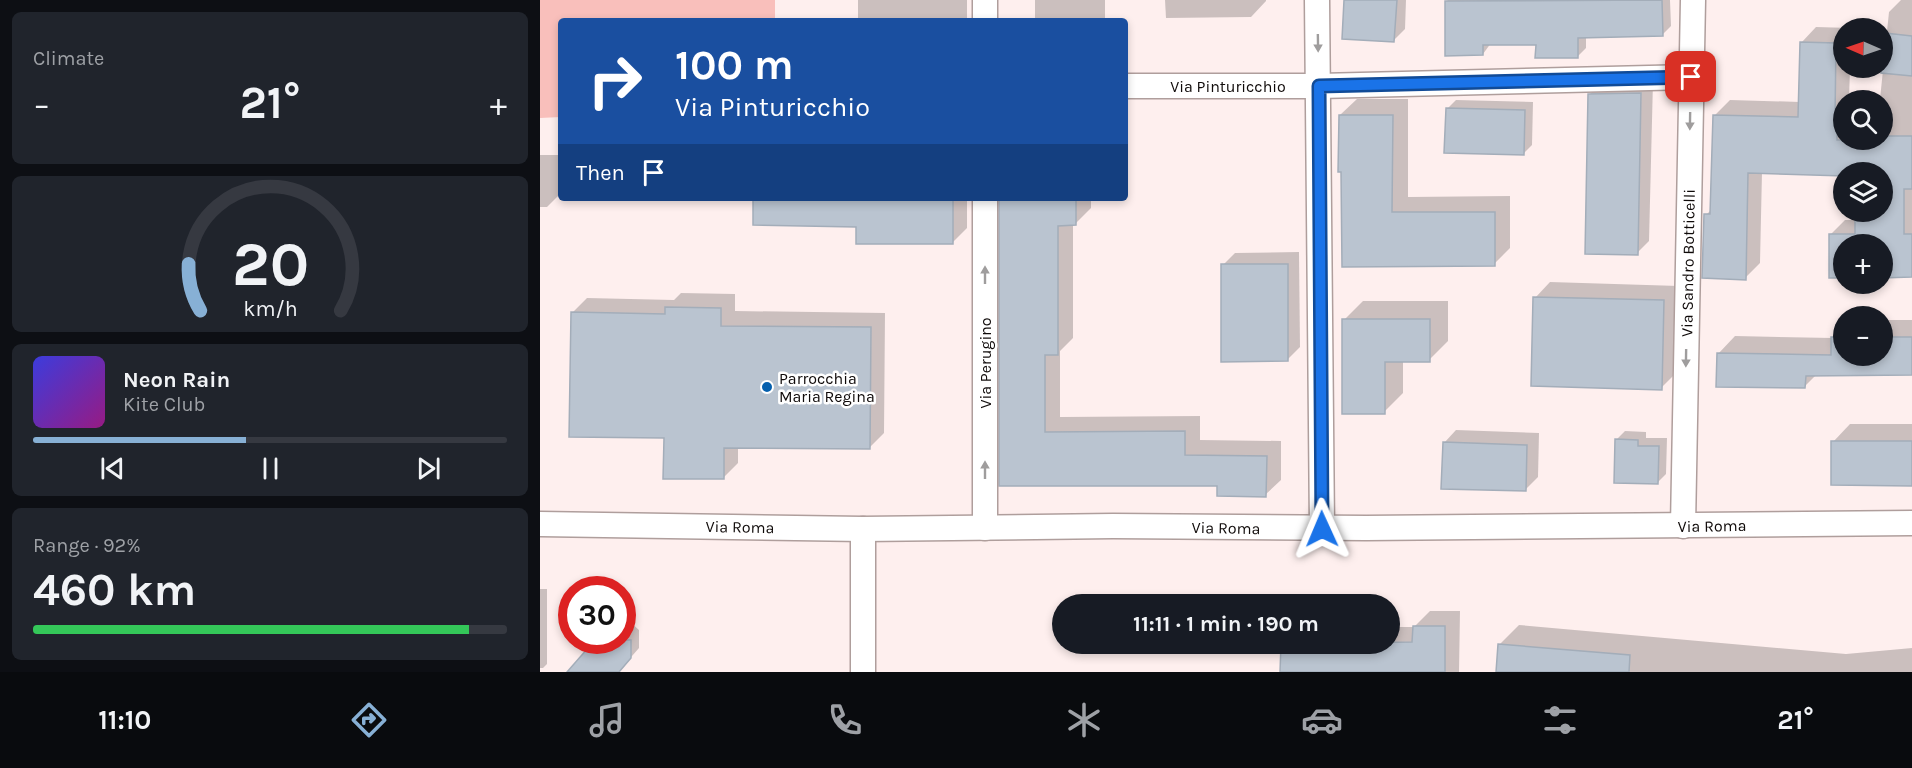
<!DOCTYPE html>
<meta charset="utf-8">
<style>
body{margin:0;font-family:Karla,sans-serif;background:#20242c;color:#f1f3f6;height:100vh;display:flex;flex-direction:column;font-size:22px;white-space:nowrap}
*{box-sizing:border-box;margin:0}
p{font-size:20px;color:#9ea1a6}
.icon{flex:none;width:33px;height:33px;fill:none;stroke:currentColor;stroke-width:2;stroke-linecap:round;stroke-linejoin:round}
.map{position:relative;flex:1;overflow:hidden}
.drawer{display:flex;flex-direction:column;gap:12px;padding:12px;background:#0d0f14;width:540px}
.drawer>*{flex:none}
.banner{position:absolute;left:18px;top:18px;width:570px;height:183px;border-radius:6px;box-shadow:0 3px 9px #0003;background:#1a4fa0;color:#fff;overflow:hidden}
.needle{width:39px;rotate:272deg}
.controls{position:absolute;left:1293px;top:18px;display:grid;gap:12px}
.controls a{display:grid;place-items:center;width:60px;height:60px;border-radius:50%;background:#171b24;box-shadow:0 3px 9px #0003;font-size:30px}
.speed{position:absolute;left:18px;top:576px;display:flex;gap:12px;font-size:30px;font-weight:700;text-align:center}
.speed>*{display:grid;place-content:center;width:78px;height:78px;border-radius:50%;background:#171b24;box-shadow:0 3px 9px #0003;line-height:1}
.speed .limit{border:9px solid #d22;background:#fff;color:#111}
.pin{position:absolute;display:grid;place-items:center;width:51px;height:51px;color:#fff;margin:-26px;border-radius:12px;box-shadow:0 3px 9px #0006}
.me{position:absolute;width:66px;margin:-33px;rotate:359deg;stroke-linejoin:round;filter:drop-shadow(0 0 4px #0008)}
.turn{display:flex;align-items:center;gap:21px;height:126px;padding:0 18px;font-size:27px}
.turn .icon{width:78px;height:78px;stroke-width:2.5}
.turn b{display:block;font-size:42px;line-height:51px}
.then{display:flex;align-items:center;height:57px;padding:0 18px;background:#0003;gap:12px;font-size:22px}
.big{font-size:45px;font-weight:700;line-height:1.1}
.drawer .card{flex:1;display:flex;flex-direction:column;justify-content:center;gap:9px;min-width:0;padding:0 21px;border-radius:9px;background:#20242c}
.drawer .dial{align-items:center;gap:0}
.dial svg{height:156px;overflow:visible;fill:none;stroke:#363941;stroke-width:7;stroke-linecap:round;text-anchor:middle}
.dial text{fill:#f1f3f6;stroke:none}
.song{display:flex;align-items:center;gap:18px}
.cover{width:72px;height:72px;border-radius:9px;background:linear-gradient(135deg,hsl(240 70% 55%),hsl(310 70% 35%))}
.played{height:6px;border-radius:3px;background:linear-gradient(90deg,#87b0d5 45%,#363941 45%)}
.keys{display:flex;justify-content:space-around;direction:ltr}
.heat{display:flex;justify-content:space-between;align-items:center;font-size:33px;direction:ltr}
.charge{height:9px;border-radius:4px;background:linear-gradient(90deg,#34c759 92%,#363941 0)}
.trip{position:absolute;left:512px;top:594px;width:348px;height:60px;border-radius:30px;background:#171b24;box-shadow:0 3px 9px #0003;font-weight:700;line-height:60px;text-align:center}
.tab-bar{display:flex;height:96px;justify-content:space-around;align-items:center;background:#090b0e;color:#9ea1a6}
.tab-bar .icon{width:42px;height:42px}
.tab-bar .active{color:#87b0d5}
.tab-bar b{font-size:27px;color:#f1f3f6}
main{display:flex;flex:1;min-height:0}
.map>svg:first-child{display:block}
</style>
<main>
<section class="drawer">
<div class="card"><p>Climate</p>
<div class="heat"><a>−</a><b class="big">21°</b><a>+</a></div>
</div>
<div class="card dial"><svg viewBox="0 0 100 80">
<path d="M14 69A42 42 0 1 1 86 69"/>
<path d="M14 69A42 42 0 0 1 8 45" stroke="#87b0d5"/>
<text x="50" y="56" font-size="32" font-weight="700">20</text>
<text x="50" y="72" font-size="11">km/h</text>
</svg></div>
<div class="card">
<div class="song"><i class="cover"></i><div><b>Neon Rain</b><p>Kite Club</p></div></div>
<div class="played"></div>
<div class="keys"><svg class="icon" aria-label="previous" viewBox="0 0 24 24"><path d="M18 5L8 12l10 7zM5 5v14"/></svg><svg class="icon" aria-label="pause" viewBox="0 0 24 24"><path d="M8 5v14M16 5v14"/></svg><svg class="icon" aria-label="next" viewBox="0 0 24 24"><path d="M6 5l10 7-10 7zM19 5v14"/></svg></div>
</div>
<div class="card"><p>Range · 92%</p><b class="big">460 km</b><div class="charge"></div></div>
</section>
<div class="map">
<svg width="1372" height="672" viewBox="0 0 1372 672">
<rect width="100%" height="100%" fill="#feefee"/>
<path fill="#f9bfbb" d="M 0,0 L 235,0 L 235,21 L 21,21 L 21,117 L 0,118 Z"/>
<g fill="#0003" fill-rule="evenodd">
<rect x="318" y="0" width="109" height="21"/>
<rect x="495" y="0" width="70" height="21"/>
<path d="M 625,0 L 726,0 L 726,1 L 711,17 L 626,18 Z"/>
<path d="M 806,0 L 866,0 L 865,29 L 854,40 Z"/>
<path d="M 908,0 L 1130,0 L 1131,26 L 1122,35 L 1046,36 L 1046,48 L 1037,57 L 997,44 L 951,43 L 943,54 L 907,1 Z"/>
<path d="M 1361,0 L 1372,0 L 1372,276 L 1342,276 L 1342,244 L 1304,244 L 1290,235 L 1305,220 L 1316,220 L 1316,212 L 1342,212 L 1342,172 L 1222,172 L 1220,263 L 1205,278 L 1166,215 L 1172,209 L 1175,115 L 1190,100 L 1260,102 L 1261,43 L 1276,27 L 1311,28 L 1304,28 L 1304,68 L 1310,68 L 1309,99 L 1340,99 L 1349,12 ZM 1304,100 L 1342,100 L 1342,140 L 1304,140 Z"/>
<path d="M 1113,81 L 1109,241 L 1097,253 L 1050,94 L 1062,82 Z"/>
<path d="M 817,99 L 868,99 L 868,197 L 970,196 L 970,248 L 954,264 L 803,265 L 800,115 Z"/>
<path d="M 916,100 L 993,102 L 992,145 L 984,153 L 907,109 Z"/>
<path d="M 0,155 L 19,155 L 19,195 L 7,207 L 0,207 Z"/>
<path d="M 214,198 L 427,198 L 427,228 L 412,243 L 318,225 Z"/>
<path d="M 464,198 L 551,198 L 551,208 L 535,224 L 533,224 L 533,338 L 520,351 L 520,417 L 660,416 L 660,440 L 741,441 L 741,480 L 725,495 L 678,485 L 461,485 L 461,201 Z"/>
<path d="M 759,252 L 760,347 L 747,360 L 683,265 L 695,253 Z"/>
<path d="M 1010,282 L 1139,286 L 1136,373 L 1121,388 L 995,298 Z"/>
<path d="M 141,293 L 195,294 L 195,311 L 345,313 L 344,433 L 329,448 L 198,446 L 198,463 L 183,478 L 125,436 L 32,313 L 47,298 L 134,300 Z"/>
<path d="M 823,301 L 908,301 L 908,341 L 889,360 L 863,360 L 863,393 L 844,412 L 804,320 Z"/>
<path d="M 1342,320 L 1372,320 L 1372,374 L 1277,374 L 1265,386 L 1178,354 L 1195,336 L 1293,338 L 1304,327 L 1304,356 L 1342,356 Z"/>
<path d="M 1310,424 L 1372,424 L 1372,484 L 1293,484 L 1293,442 Z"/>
<path d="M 916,430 L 999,433 L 998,477 L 985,490 L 904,443 Z"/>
<path d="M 1085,431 L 1106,432 L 1106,438 L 1127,438 L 1126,474 L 1118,482 L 1076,440 Z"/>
<path d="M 0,589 L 7,589 L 7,664 L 3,668 L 0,668 Z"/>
<path d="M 890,611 L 920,611 L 919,672 L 742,672 L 742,644 L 849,644 L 849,627 L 874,627 Z"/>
<path d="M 82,615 L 99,630 L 99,648 L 78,672 L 29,672 L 82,640 Z"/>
<path d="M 979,625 L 1306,654 L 1372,648 L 1372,672 L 957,672 L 960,644 Z"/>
</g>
<g fill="#bac4d0" stroke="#a3adb9" stroke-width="1.5">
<path d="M 804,0 L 857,0 L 854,42 L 802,39 Z"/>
<path d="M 1122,0 L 1123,36 L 1038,38 L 1038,58 L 995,58 L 996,45 L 943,45 L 943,55 L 905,56 L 905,1 Z"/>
<path d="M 1345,33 L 1372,36 L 1372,76 L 1341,73 Z"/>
<path d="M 1260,42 L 1296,43 L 1295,118 L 1297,118 L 1297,140 L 1342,140 L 1342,136 L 1372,136 L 1372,189 L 1364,189 L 1364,234 L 1372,234 L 1372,277 L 1342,278 L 1342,244 L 1304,244 L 1304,278 L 1289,278 L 1289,234 L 1315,234 L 1315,212 L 1342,212 L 1342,172 L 1304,172 L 1304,176 L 1208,173 L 1206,280 L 1162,278 L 1164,214 L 1170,214 L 1173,115 L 1258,117 Z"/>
<path d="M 1101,93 L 1098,255 L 1045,254 L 1048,94 Z"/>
<path d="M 906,108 L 985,110 L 984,155 L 904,153 Z"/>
<path d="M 799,115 L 853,115 L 852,212 L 955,212 L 955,266 L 802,267 L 801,172 L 798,172 Z"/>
<path d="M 213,198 L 413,198 L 413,244 L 316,244 L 316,227 L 213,225 Z"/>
<path d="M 475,198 L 536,198 L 536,225 L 518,226 L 518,355 L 505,355 L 505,432 L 645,431 L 645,455 L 727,456 L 726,497 L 677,496 L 677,486 L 459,486 L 459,200 L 475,200 Z"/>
<path d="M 681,264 L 748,264 L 748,361 L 681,362 Z"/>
<path d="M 993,297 L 1124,300 L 1122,390 L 991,386 Z"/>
<path d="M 125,307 L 181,308 L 181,326 L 331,327 L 330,449 L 184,448 L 184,479 L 123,479 L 124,438 L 29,437 L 31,312 L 125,314 Z"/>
<path d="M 802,319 L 890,319 L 890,362 L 845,362 L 845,414 L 802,414 Z"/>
<path d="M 1291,337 L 1304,337 L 1304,356 L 1342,356 L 1342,337 L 1372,337 L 1372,375 L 1266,376 L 1265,388 L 1176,387 L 1177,353 L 1291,355 Z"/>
<path d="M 1075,439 L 1098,440 L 1098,446 L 1119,446 L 1118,484 L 1074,483 Z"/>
<path d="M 1291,441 L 1372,441 L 1372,486 L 1291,485 Z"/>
<path d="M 903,442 L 987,445 L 986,491 L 901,489 Z"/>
<path d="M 873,626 L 905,626 L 905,672 L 740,672 L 741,644 L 872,642 Z"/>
<path d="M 55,640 L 91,640 L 91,658 L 79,672 L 27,672 Z"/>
<path d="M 958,644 L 1090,655 L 1089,672 L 956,672 Z"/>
</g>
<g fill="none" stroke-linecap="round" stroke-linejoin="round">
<g stroke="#af9e9c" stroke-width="27">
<g id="street">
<path d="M 777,0 L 782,529"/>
<path d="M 445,21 L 445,0"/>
<path d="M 585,86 L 779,86 L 1151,77"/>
<path d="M 0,524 L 323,529 L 573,526 L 826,528 L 1372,523"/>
<path d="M 1143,526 L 1153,0"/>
<path d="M 445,528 L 445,198"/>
<path d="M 323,529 L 323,672"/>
</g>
</g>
<use href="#street" stroke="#fff" stroke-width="24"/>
</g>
<defs><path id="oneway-solid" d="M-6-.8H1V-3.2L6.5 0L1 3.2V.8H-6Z" transform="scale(1.5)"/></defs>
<g fill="#9f9d9d">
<use href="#oneway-solid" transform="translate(778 43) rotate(89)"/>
<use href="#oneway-solid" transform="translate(1150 121) rotate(91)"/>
<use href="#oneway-solid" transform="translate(445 275) rotate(-90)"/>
<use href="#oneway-solid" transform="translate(1146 358) rotate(91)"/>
<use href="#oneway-solid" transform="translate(445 470) rotate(-90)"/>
</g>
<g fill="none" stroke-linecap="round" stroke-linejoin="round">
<g stroke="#114b97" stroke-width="15">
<path id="route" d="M 782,529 L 779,86 L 1151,77"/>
</g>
<use href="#route" stroke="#1a73e8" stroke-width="10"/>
</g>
<circle fill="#055fad" stroke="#fff" stroke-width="2" cx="227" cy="387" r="6"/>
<g text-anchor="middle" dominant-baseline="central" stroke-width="5" stroke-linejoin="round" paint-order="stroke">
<g font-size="16" fill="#0f0a09" stroke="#fff">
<text x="688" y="86">Via Pinturicchio</text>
<text transform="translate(1148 263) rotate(-89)">Via Sandro Botticelli</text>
<text transform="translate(445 363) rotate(-90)">Via Perugino</text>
<text transform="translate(1172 526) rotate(-1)">Via Roma</text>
<text transform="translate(200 527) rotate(1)">Via Roma</text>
<text transform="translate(686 528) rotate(1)">Via Roma</text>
</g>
<g font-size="16" fill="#0f0a09" stroke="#fff" text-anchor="start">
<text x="239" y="378">Parrocchia<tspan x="239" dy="18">Maria Regina</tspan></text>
</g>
</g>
</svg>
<div class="controls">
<a><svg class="needle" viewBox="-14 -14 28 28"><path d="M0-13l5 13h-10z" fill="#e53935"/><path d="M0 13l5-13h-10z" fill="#9ea1a6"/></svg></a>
<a><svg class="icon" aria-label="search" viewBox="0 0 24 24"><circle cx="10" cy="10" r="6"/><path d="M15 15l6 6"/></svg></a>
<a><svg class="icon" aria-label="layers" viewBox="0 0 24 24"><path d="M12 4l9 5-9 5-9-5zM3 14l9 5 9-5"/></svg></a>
<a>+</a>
<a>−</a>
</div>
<div class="speed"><div class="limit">30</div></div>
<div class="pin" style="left:1151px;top:77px;background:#d93025"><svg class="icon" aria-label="arrive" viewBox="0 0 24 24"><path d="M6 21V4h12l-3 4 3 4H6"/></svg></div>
<svg class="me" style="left:782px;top:529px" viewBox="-20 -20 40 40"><path d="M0-17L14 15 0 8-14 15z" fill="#1a73e8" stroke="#fff" stroke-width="4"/></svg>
<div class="trip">11:11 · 1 min · 190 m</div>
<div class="banner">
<div class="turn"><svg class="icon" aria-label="right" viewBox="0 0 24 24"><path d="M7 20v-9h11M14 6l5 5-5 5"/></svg><div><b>100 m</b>Via Pinturicchio</div></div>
<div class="then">Then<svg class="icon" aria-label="arrive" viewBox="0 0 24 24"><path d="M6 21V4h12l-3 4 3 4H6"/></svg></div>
</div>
</div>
</main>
<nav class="tab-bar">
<b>11:10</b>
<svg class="icon active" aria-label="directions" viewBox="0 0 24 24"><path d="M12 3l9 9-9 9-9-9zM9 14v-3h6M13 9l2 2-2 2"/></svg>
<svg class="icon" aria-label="music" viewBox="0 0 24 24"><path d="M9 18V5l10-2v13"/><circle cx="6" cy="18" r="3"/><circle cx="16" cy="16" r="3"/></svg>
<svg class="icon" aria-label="phone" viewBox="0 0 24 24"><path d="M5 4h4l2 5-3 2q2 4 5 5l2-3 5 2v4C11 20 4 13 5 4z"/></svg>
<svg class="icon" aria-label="climate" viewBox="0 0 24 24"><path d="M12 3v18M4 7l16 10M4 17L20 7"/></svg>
<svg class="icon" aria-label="car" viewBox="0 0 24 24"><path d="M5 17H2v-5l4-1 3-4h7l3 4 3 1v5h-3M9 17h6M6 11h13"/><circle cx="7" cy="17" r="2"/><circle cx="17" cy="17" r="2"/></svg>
<svg class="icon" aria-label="filters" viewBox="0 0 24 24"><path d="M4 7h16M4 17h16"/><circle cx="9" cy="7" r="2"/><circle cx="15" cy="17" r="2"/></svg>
<b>21°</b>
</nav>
